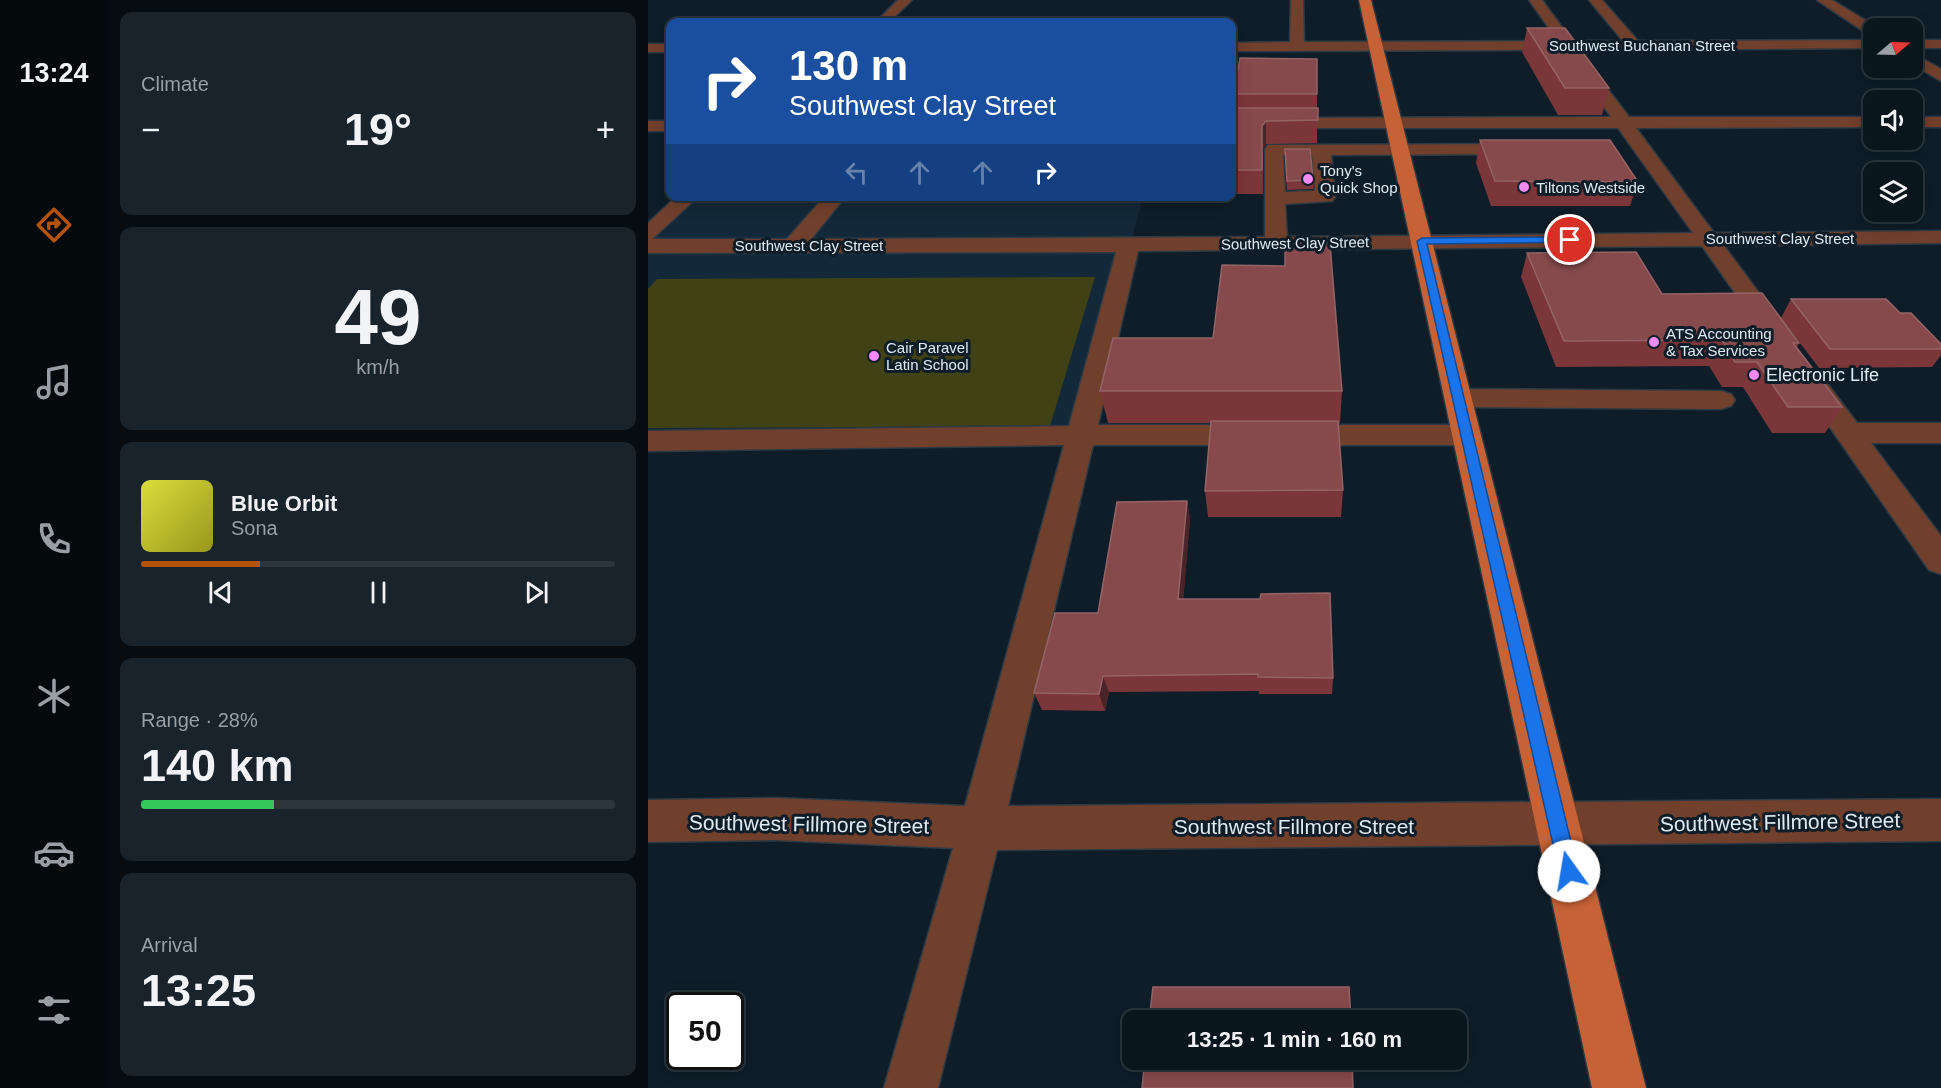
<!DOCTYPE html>
<meta charset="utf-8">
<style>
body{margin:0;font-family:Arial,sans-serif;background:#18232b;color:#f1f3f6;height:100vh;display:flex;flex-direction:column;font-size:22px;white-space:nowrap}
*{box-sizing:border-box;margin:0}
p{font-size:20px;color:#999fa4}
.icon{flex:none;width:33px;height:33px;fill:none;stroke:currentColor;stroke-width:2;stroke-linecap:round;stroke-linejoin:round}
.map{position:relative;flex:1;overflow:hidden}
.details{display:flex;flex-direction:column;gap:12px;padding:12px;background:#060c10;width:540px}
.details>*{flex:none}
.banner{position:absolute;left:18px;top:18px;width:570px;height:183px;border-radius:12px;box-shadow:0 3px 15px #0003,0 0 0 2px #2a353c;background:#1a4fa0;color:#fff;overflow:hidden}
.needle{width:39px;rotate:71deg}
.buttons{position:absolute;left:1215px;top:18px;display:grid;gap:12px}
.buttons a{display:grid;place-items:center;width:60px;height:60px;border-radius:12px;background:#0a161e;box-shadow:0 3px 15px #0003,0 0 0 2px #2a353c;font-size:30px}
.speed{position:absolute;left:18px;top:992px;display:flex;gap:12px;font-size:30px;font-weight:700;text-align:center}
.speed>*{display:grid;place-content:center;width:78px;height:78px;border-radius:50%;background:#0a161e;box-shadow:0 3px 15px #0003,0 0 0 2px #2a353c;line-height:1}
.speed .limit{border:3px solid #111;border-radius:9px;background:#fff;color:#111}
.pin{position:absolute;display:grid;place-items:center;width:51px;height:51px;color:#fff;margin:-26px;border:3px solid #fff;border-radius:50%;box-shadow:0 2px 6px #0007}
.me{position:absolute;width:66px;margin:-33px;rotate:347deg;stroke-linejoin:round;filter:drop-shadow(0 0 4px #0008)}
.turn{display:flex;align-items:center;gap:21px;height:126px;padding:0 24px;font-size:27px}
.turn .icon{width:78px;height:78px;stroke-width:2.5}
.turn b{display:block;font-size:42px;line-height:51px}
.lanes{display:flex;align-items:center;height:57px;padding:0 24px;background:#0003;justify-content:center;gap:30px;direction:ltr}
.lanes .off{opacity:.35}
.big{font-size:45px;font-weight:700;line-height:1.1}
.details .widget{flex:1;display:flex;flex-direction:column;justify-content:center;gap:9px;min-width:0;padding:0 21px;border-radius:12px;background:#18232b}
.details .dial{align-items:center;gap:0}
.dial b{font-size:78px;line-height:1}
.song{display:flex;align-items:center;gap:18px}
.cover{width:72px;height:72px;border-radius:9px;background:linear-gradient(135deg,hsl(60 70% 55%),hsl(60 70% 35%))}
.played{height:6px;border-radius:3px;background:linear-gradient(90deg,#b45309 25%,#2a353c 25%)}
.keys{display:flex;justify-content:space-around;direction:ltr}
.heat{display:flex;justify-content:space-between;align-items:center;font-size:33px;direction:ltr}
.charge{height:9px;border-radius:4px;background:linear-gradient(90deg,#34c759 28%,#2a353c 0)}
.trip{position:absolute;left:474px;top:1010px;width:345px;height:60px;border-radius:12px;background:#0a161e;box-shadow:0 3px 15px #0003,0 0 0 2px #2a353c;font-weight:700;line-height:60px;text-align:center}
main{display:flex;flex:1;min-height:0}
.tab-bar{display:flex;flex-direction:column;width:108px;justify-content:space-around;align-items:center;background:#04090c;color:#999fa4}
.tab-bar .icon{width:42px;height:42px}
.tab-bar .current{color:#b45309}
.tab-bar b{font-size:27px;color:#f1f3f6}
.map>svg:first-child{display:block}
</style>
<main>
<nav class="tab-bar">
<b>13:24</b>
<svg class="icon current" aria-label="directions" viewBox="0 0 24 24"><path d="M12 3l9 9-9 9-9-9zM9 14v-3h6M13 9l2 2-2 2"/></svg>
<svg class="icon" aria-label="music" viewBox="0 0 24 24"><path d="M9 18V5l10-2v13"/><circle cx="6" cy="18" r="3"/><circle cx="16" cy="16" r="3"/></svg>
<svg class="icon" aria-label="phone" viewBox="0 0 24 24"><path d="M5 4h4l2 5-3 2q2 4 5 5l2-3 5 2v4C11 20 4 13 5 4z"/></svg>
<svg class="icon" aria-label="climate" viewBox="0 0 24 24"><path d="M12 3v18M4 7l16 10M4 17L20 7"/></svg>
<svg class="icon" aria-label="car" viewBox="0 0 24 24"><path d="M5 17H2v-5l4-1 3-4h7l3 4 3 1v5h-3M9 17h6M6 11h13"/><circle cx="7" cy="17" r="2"/><circle cx="17" cy="17" r="2"/></svg>
<svg class="icon" aria-label="filters" viewBox="0 0 24 24"><path d="M4 7h16M4 17h16"/><circle cx="9" cy="7" r="2"/><circle cx="15" cy="17" r="2"/></svg>
</nav>
<section class="details">
<div class="widget"><p>Climate</p>
<div class="heat"><a>−</a><b class="big">19°</b><a>+</a></div>
</div>
<div class="widget dial"><b>49</b><p>km/h</p></div>
<div class="widget">
<div class="song"><i class="cover"></i><div><b>Blue Orbit</b><p>Sona</p></div></div>
<div class="played"></div>
<div class="keys"><svg class="icon" aria-label="previous" viewBox="0 0 24 24"><path d="M18 5L8 12l10 7zM5 5v14"/></svg><svg class="icon" aria-label="pause" viewBox="0 0 24 24"><path d="M8 5v14M16 5v14"/></svg><svg class="icon" aria-label="next" viewBox="0 0 24 24"><path d="M6 5l10 7-10 7zM19 5v14"/></svg></div>
</div>
<div class="widget"><p>Range · 28%</p><b class="big">140 km</b><div class="charge"></div></div>
<div class="widget"><p>Arrival</p><b class="big">13:25</b></div>
</section>
<div class="map">
<svg width="1293" height="1088" viewBox="0 0 1293 1088">
<rect width="100%" height="100%" fill="#0e1d28"/>
<path fill="#132838" d="M 43,197 L 495,197 L 432,435 L 0,441 L 0,235 Z"/>
<path fill="#404215" d="M 447,277 L 402,426 L 0,428 L 0,289 L 9,279 Z"/>
<g fill="none" stroke-linecap="round" stroke-linejoin="round">
<g stroke="#2b3a44" stroke-width="3">
<g id="minor">
<path d="M 250,0 L 264,0 L 241,22 L 228,22 Z"/>
<path d="M 643,0 L 655,0 L 656,42 L 910,41 L 881,0 L 894,0 L 924,41 L 975,41 L 941,0 L 954,0 L 990,41 L 1226,40 L 1226,48 L 930,50 L 981,117 L 1226,117 L 1226,127 L 988,128 L 1066,233 L 1293,231 L 1293,243 L 1076,246 L 1138,329 L 1134,334 L 1125,337 L 1116,334 L 1054,246 L 490,251 L 450,425 L 819,425 L 829,428 L 833,435 L 829,442 L 819,445 L 445,445 L 360,806 L 1293,799 L 1293,841 L 349,850 L 290,1088 L 236,1088 L 305,848 L 127,840 L 0,842 L 0,800 L 127,798 L 317,806 L 416,445 L 0,451 L 0,431 L 421,426 L 468,252 L 0,253 L 0,223 L 29,196 L 51,196 L 4,239 L 139,239 L 177,196 L 198,196 L 163,239 L 617,237 L 617,149 L 620,145 L 874,144 L 881,146 L 883,150 L 881,154 L 683,155 L 687,197 L 684,201 L 637,204 L 639,237 L 1045,233 L 970,128 L 584,128 L 584,118 L 963,117 L 916,50 L 584,51 L 584,43 L 642,42 ZM 635,155 L 664,155 L 667,191 L 637,192 Z"/>
<path d="M 1169,0 L 1184,0 L 1230,28 L 1226,28 L 1226,36 L 1221,35 Z"/>
<rect x="1264" y="40" width="29" height="8"/>
<rect x="0" y="44" width="22" height="8"/>
<path d="M 1264,53 L 1293,69 L 1293,81 L 1264,64 Z"/>
<rect x="1264" y="117" width="29" height="10"/>
<rect x="0" y="121" width="22" height="10"/>
<path d="M 1162,372 L 1172,374 L 1209,423 L 1293,423 L 1293,443 L 1223,443 L 1293,536 L 1293,574 L 1281,570 L 1149,380 L 1152,374 Z"/>
<path d="M 810,389 L 1073,391 L 1083,394 L 1087,400 L 1083,406 L 1073,409 L 810,407 L 800,404 L 796,398 L 800,392 Z"/>
</g>
</g>
<g stroke="#2b3a44" stroke-width="3">
<path id="major" d="M 711,0 L 723,0 L 998,1088 L 944,1088 Z"/>
</g>
<use href="#minor" fill="#71402c" fill-rule="evenodd"/>
<use href="#major" fill="#c76236" fill-rule="evenodd"/>
</g>
<g fill="#7b3639">
<path d="M 879,28 L 961,88 L 954,115 L 910,115 L 874,52 Z"/>
<path d="M 584,70 L 669,94 L 669,143 L 618,144 L 615,149 L 615,194 L 584,194 Z"/>
<path d="M 832,140 L 990,182 L 982,206 L 843,206 L 828,163 Z"/>
<path d="M 637,157 L 665,180 L 665,189 L 639,190 Z"/>
<path d="M 262,196 L 474,196 L 473,199 L 263,200 Z"/>
<path d="M 879,253 L 1014,294 L 1151,343 L 1149,347 L 1194,407 L 1177,433 L 1124,433 L 1095,387 L 1074,387 L 1061,366 L 908,367 L 873,277 Z"/>
<path d="M 1143,299 L 1293,344 L 1293,355 L 1284,367 L 1171,368 L 1133,318 Z"/>
<path d="M 565,338 L 694,391 L 692,423 L 690,423 L 695,490 L 693,517 L 560,517 L 557,491 L 563,423 L 460,423 L 452,391 Z"/>
<path d="M 539,501 L 542,519 L 535,599 L 685,678 L 684,694 L 611,694 L 611,691 L 461,692 L 457,711 L 394,710 L 386,693 Z"/>
</g>
<g fill="#4b242a">
<path d="M 618,121 L 618,144 L 615,149 L 615,194 L 614,126 Z"/>
<path d="M 539,501 L 542,519 L 534,616 L 530,599 Z"/>
<path d="M 455,676 L 461,692 L 457,711 L 451,694 Z"/>
</g>
<g fill="#864a4d" stroke="#946366" stroke-width="1.5">
<path d="M 879,28 L 917,28 L 961,88 L 917,88 Z"/>
<path d="M 592,58 L 669,59 L 669,94 L 584,94 L 584,70 L 590,70 Z"/>
<path d="M 584,108 L 670,108 L 670,120 L 618,121 L 614,126 L 614,170 L 584,170 Z"/>
<path d="M 832,140 L 962,140 L 990,182 L 847,181 Z"/>
<path d="M 637,149 L 662,149 L 665,180 L 639,181 Z"/>
<path d="M 647,244 L 682,244 L 694,391 L 452,391 L 465,338 L 565,338 L 574,265 L 637,266 L 637,248 L 647,248 Z"/>
<path d="M 988,252 L 1014,294 L 1114,293 L 1151,343 L 1145,343 L 1194,407 L 1140,407 L 1109,362 L 1087,362 L 1074,340 L 916,341 L 879,253 Z"/>
<path d="M 1143,299 L 1238,299 L 1252,313 L 1263,313 L 1293,344 L 1293,349 L 1182,349 Z"/>
<path d="M 563,421 L 690,421 L 695,490 L 557,491 Z"/>
<path d="M 539,501 L 530,599 L 612,599 L 613,594 L 682,593 L 685,678 L 610,677 L 610,674 L 455,676 L 451,694 L 386,693 L 407,613 L 450,613 L 469,502 Z"/>
<path d="M 505,987 L 701,987 L 703,1020 L 501,1020 Z"/>
<path d="M 497,1059 L 704,1059 L 705,1088 L 494,1088 Z"/>
</g>
<path fill="#1a73e8" stroke="#114b97" stroke-width="1.5" d="M 922,237 L 925,238 L 925,242 L 779,244 L 930,871 L 927,878 L 921,880 L 914,878 L 911,871 L 769,241 L 774,238 Z"/>
<g fill="#f38af1" stroke="#0e1d28" stroke-width="2">
<circle cx="660" cy="179" r="6"/>
<circle cx="876" cy="187" r="6"/>
<circle cx="1006" cy="342" r="6"/>
<circle cx="226" cy="356" r="6"/>
<circle cx="1106" cy="375" r="6"/>
</g>
<g text-anchor="middle" dominant-baseline="central" stroke-width="6" stroke-linejoin="round" paint-order="stroke">
<g font-size="15" fill="#dfe9f1" stroke="#0e1d28">
<text x="994" y="45">Southwest Buchanan Street</text>
<text x="1132" y="238">Southwest Clay Street</text>
<text transform="translate(647 243) rotate(-1)">Southwest Clay Street</text>
<text x="161" y="245">Southwest Clay Street</text>
</g>
<g font-size="15" fill="#dfe9f1" stroke="#0e1d28" text-anchor="start">
<text x="672" y="170">Tony's<tspan x="672" dy="17">Quick Shop</tspan></text>
<text x="888" y="187">Tiltons Westside</text>
<text x="1018" y="333">ATS Accounting<tspan x="1018" dy="17">&amp; Tax Services</tspan></text>
<text x="238" y="347">Cair Paravel<tspan x="238" dy="17">Latin School</tspan></text>
</g>
<g font-size="18" fill="#dfe9f1" stroke="#0e1d28" text-anchor="start">
<text x="1118" y="375">Electronic Life</text>
</g>
<g font-size="21" fill="#dfe9f1" stroke="#0e1d28">
<text transform="translate(1132 822) rotate(-1)">Southwest Fillmore Street</text>
<text transform="translate(161 824) rotate(1)">Southwest Fillmore Street</text>
<text x="646" y="826">Southwest Fillmore Street</text>
</g>
</g>
</svg>
<div class="buttons">
<a><svg class="needle" viewBox="-14 -14 28 28"><path d="M0-13l5 13h-10z" fill="#e53935"/><path d="M0 13l5-13h-10z" fill="#999fa4"/></svg></a>
<a><svg class="icon" aria-label="sound" viewBox="0 0 24 24"><path d="M4 9h4l5-4v14l-5-4H4zM17 9q2 3 0 6"/></svg></a>
<a><svg class="icon" aria-label="layers" viewBox="0 0 24 24"><path d="M12 4l9 5-9 5-9-5zM3 14l9 5 9-5"/></svg></a>
</div>
<div class="speed"><div class="limit">50</div></div>
<div class="pin" style="left:922px;top:240px;background:#d93025"><svg class="icon" aria-label="arrive" viewBox="0 0 24 24"><path d="M6 21V4h12l-3 4 3 4H6"/></svg></div>
<svg class="me" style="left:921px;top:871px" viewBox="-20 -20 40 40"><circle r="19" fill="#fff"/><path d="M0-13L10 11 0 6-10 11z" fill="#1a73e8"/></svg>
<div class="trip">13:25 · 1 min · 160 m</div>
<div class="banner">
<div class="turn"><svg class="icon" aria-label="right" viewBox="0 0 24 24"><path d="M7 20v-9h11M14 6l5 5-5 5"/></svg><div><b>130 m</b>Southwest Clay Street</div></div>
<div class="lanes"><svg class="icon off" aria-label="left" viewBox="0 0 24 24"><path d="M17 20v-9H6M10 6l-5 5 5 5"/></svg><svg class="icon off" aria-label="ahead" viewBox="0 0 24 24"><path d="M12 20V5M6 11l6-6 6 6"/></svg><svg class="icon off" aria-label="ahead" viewBox="0 0 24 24"><path d="M12 20V5M6 11l6-6 6 6"/></svg><svg class="icon" aria-label="right" viewBox="0 0 24 24"><path d="M7 20v-9h11M14 6l5 5-5 5"/></svg></div>
</div>
</div>
</main>
